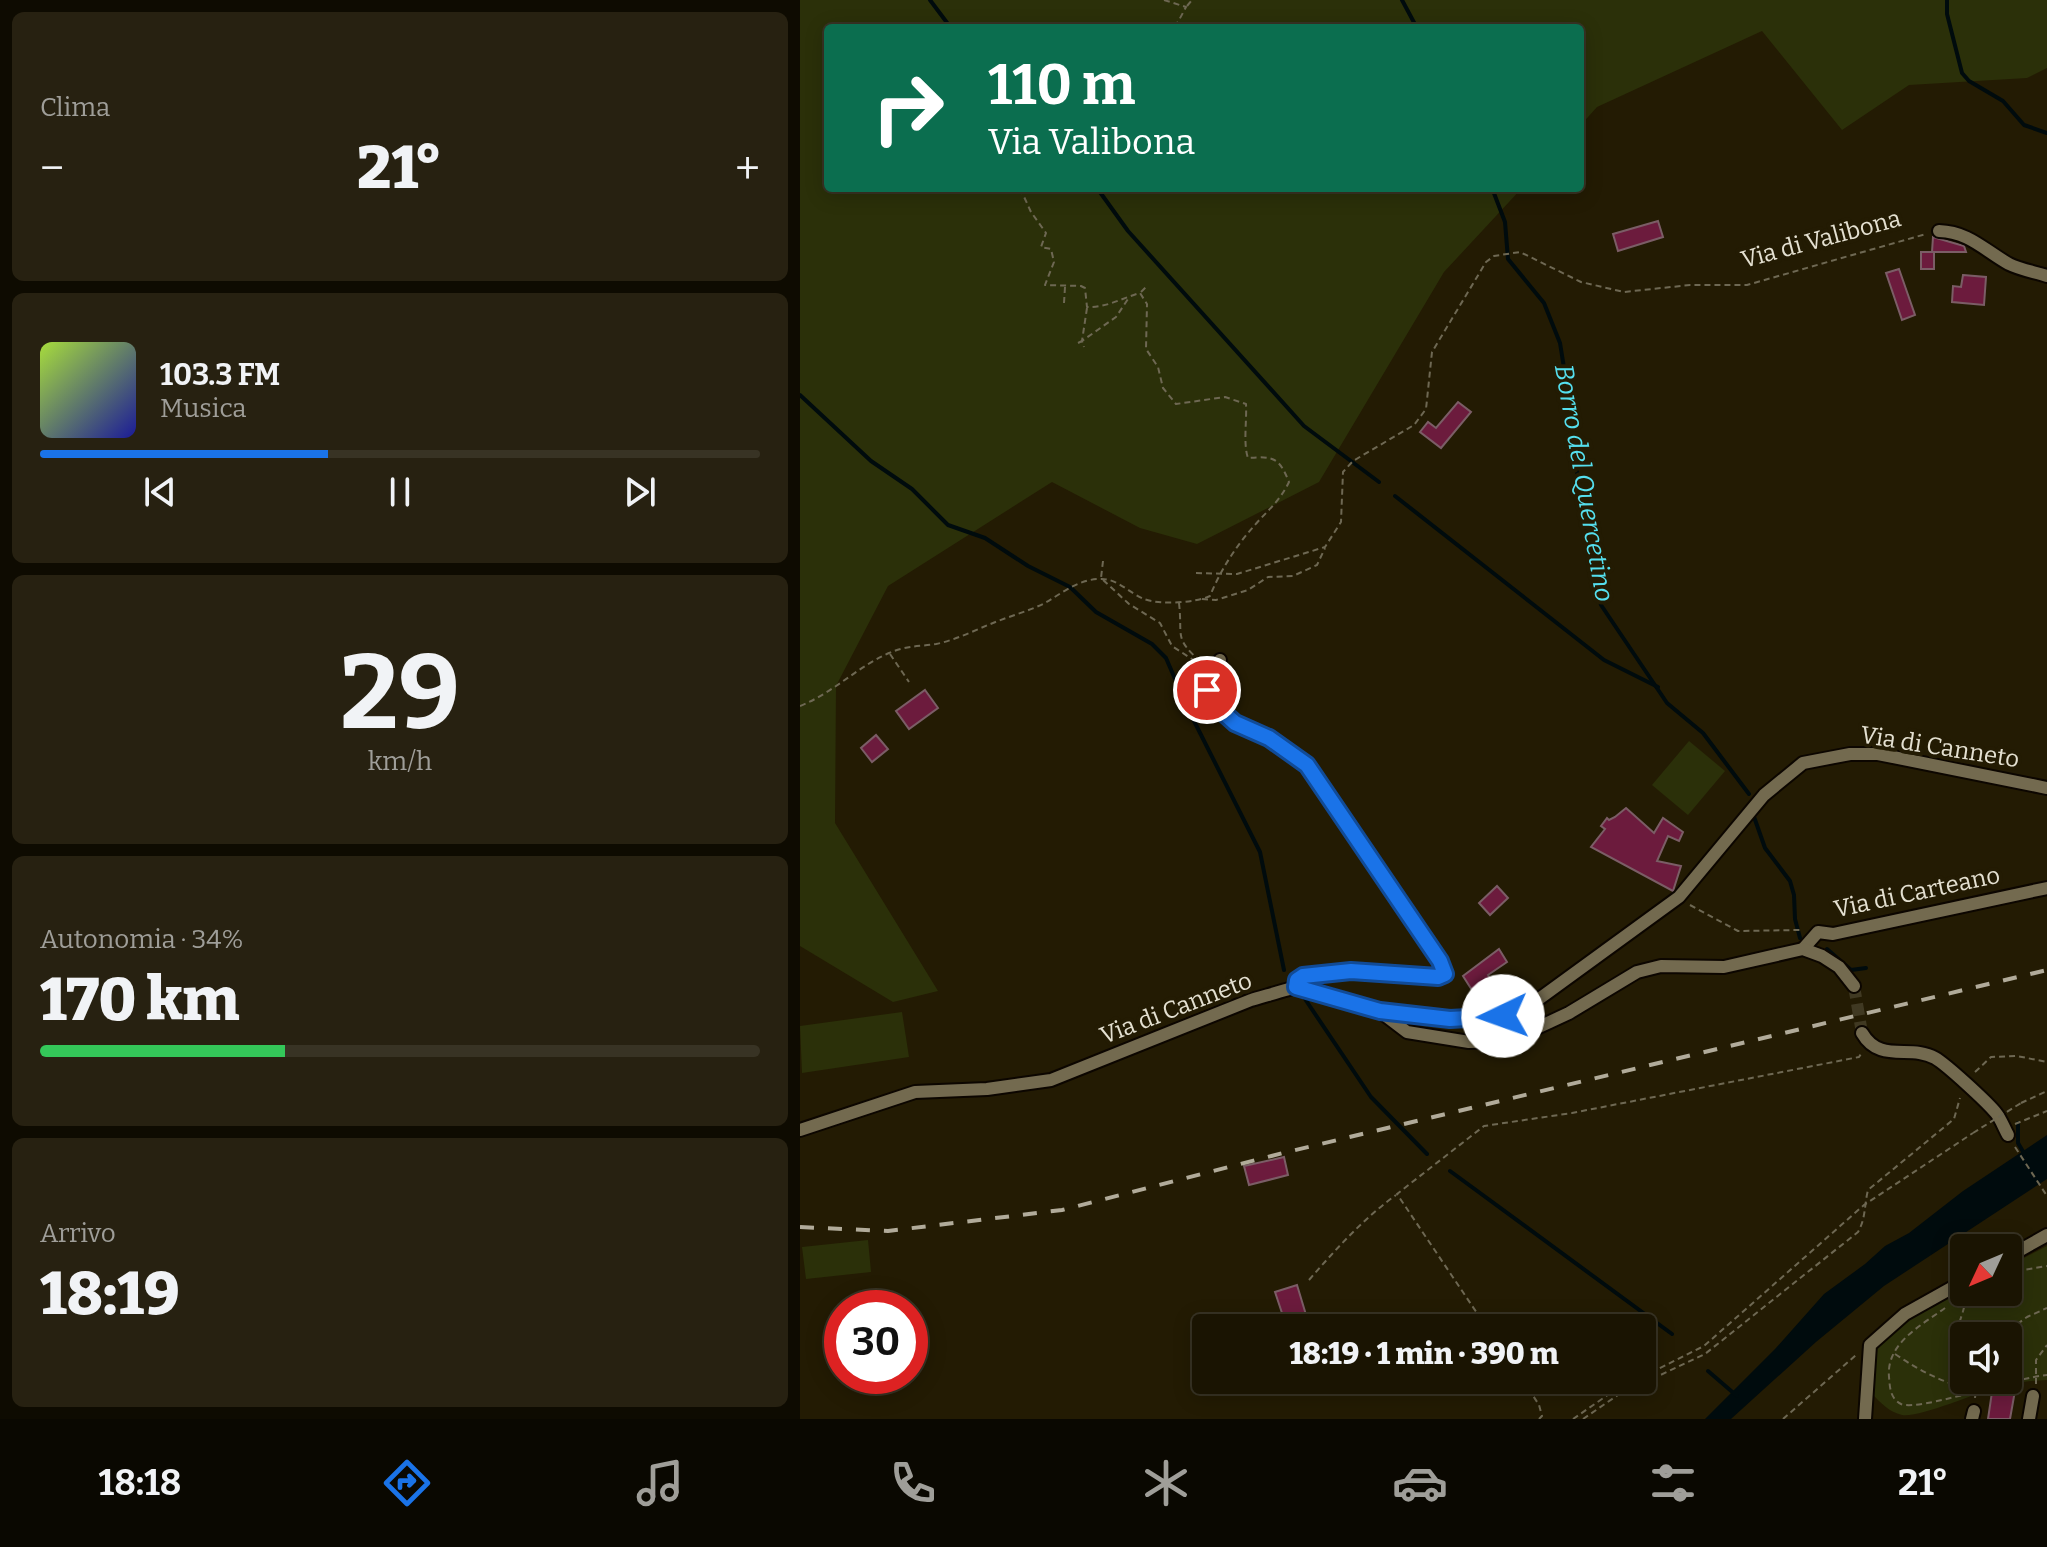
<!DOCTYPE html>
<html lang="it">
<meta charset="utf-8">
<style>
body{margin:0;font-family:Bitter,serif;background:#272111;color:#f1f3f6;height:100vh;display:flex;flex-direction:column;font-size:30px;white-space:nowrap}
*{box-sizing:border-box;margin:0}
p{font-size:26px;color:#9f9e99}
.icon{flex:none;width:44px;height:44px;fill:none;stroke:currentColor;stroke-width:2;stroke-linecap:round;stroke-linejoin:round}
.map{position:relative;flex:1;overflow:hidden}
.sheet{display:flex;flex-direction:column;gap:12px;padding:12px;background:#0e0b01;width:800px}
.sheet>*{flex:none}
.guide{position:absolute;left:24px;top:24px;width:760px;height:168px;border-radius:8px;box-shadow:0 4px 20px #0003,0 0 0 2px #383324;background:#0b6e4f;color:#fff;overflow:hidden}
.needle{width:52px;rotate:226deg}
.fabs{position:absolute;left:1150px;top:1234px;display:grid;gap:16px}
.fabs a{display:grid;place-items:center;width:72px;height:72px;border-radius:8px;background:#1a1402;box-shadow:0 4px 20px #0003,0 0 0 2px #383324;font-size:40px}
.speed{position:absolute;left:24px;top:1290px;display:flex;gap:16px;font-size:40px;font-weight:700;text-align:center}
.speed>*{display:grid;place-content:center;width:104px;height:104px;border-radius:50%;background:#1a1402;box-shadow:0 4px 20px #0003,0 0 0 2px #383324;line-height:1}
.speed .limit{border:12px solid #d22;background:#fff;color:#111}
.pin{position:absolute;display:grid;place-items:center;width:68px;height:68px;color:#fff;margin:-34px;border:4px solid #fff;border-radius:50%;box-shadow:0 2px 8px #0007}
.me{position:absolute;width:88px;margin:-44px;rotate:267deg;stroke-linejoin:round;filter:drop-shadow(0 0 6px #0008)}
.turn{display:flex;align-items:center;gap:28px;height:168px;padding:0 32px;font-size:36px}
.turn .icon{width:104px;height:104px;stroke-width:2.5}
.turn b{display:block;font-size:56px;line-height:68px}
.big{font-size:60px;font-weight:800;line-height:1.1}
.sheet .widget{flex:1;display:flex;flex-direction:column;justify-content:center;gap:12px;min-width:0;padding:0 28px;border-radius:12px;background:#272111}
.sheet .dial{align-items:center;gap:0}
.dial b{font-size:104px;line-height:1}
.song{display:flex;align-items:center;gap:24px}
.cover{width:96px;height:96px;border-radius:12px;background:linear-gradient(135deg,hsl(80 70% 55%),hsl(240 70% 35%))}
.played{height:8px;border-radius:4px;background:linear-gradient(90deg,#1a73e8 40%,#383324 40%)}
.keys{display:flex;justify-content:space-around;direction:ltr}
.heat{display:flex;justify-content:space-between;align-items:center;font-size:44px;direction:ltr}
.charge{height:12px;border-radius:6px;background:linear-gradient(90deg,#34c759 34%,#383324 0)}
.trip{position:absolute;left:392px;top:1314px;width:464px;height:80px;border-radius:8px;background:#1a1402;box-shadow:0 4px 20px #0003,0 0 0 2px #383324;font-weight:800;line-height:80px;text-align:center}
.tabs{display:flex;height:128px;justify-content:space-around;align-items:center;background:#0a0801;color:#9f9e99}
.tabs .icon{width:56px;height:56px}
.tabs .selected{color:#1a73e8}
.tabs b{font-size:36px;color:#f1f3f6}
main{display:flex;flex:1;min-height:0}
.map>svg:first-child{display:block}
</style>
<main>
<section class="sheet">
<div class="widget"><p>Clima</p>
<div class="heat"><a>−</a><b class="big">21°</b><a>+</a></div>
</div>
<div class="widget">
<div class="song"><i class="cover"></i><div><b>103.3 FM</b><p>Musica</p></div></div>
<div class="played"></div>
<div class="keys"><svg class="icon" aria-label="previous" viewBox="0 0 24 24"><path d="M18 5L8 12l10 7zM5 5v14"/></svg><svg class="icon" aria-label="pause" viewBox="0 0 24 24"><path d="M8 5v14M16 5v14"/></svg><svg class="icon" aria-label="next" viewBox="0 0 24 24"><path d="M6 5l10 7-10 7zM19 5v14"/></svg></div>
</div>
<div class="widget dial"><b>29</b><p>km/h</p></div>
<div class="widget"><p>Autonomia · 34%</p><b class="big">170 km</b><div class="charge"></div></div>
<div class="widget"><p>Arrivo</p><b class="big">18:19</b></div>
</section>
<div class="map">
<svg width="1247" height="1419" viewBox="0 0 1247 1419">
<rect width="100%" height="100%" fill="#231b03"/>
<g fill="#2b3009" fill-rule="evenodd">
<path d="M 0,0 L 1247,0 L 1247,68 L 1227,78 L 1109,85 L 1042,130 L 962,31 L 797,107 L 780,126 L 780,28 L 28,28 L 28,188 L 722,188 L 644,272 L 519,482 L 397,544 L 340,528 L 252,482 L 88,586 L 36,686 L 35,823 L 138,991 L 93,1002 L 0,946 Z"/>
<path d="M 889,741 L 925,771 L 888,815 L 852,785 Z"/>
<path d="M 102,1012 L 109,1057 L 2,1073 L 0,1026 Z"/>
<path d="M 68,1240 L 71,1272 L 6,1279 L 2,1247 Z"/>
<path d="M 1247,1246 L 1247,1380 C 1227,1381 1211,1383 1192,1389 C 1173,1394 1119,1418 1102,1415 C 1089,1412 1081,1403 1072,1394 L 1077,1344 L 1108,1319 L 1164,1288 L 1164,1292 L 1208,1292 L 1208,1266 ZM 1164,1336 L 1208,1336 L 1208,1380 L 1164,1380 Z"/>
</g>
<path fill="#000b0d" d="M 1247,1135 L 1247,1179 L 1084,1286 L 1016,1342 L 931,1419 L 905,1419 L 975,1349 L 1024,1294 L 1065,1264 L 1085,1246 L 1109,1233 L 1163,1191 Z"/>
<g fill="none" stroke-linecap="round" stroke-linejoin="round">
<g stroke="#000b0d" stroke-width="4">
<path d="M 130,0 L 151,28"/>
<path d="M 602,0 L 617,28"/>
<path d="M 1147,0 L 1147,14 L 1162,73 L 1169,81 L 1203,101 L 1224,125 L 1247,133"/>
<path d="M 297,188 L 328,231 L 504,426 L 579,482"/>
<path d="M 692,188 L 705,222 L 708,259 L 744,303 L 760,343 L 774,430 L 778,484 L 801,605 L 867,703 L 903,733 L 949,794"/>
<path d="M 0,395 L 71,461 L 112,489 L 148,525 L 185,538 L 228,566 L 270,587 L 296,612 L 352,644 L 366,658 L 388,709 L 460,852 L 484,970"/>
<path d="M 595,496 L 804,660 L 858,687"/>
<path d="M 953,814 L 965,848 L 990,881 L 994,895 L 995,919 L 1000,938"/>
<path d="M 1027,949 L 1051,970 L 1066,968"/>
<path d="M 505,999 L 571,1097 L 627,1154"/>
<path d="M 1218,1123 L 1218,1143 L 1225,1155"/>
<path d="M 650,1171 L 872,1334"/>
<path d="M 908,1371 L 937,1396"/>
</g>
</g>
<g fill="#6c1b3d" stroke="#7b5d66" stroke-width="2">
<path d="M 858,221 L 863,237 L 818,251 L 813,234 Z"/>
<path d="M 1133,237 L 1164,246 L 1166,252 L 1132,252 Z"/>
<rect x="1121" y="252" width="13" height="17"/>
<path d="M 1099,269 L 1115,315 L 1102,320 L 1086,273 Z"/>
<path d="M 1163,275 L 1186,277 L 1184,305 L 1152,302 L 1153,286 L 1161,287 Z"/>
<path d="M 658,402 L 671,412 L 641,448 L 620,432 L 628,422 L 636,428 Z"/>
<path d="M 125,690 L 138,708 L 109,729 L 96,711 Z"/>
<path d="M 76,735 L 88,749 L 72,762 L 61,748 Z"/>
<path d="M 826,808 L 854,833 L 863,818 L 883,832 L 879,841 L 868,836 L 857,861 L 881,866 L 873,891 L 791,847 L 805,829 L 801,826 L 807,818 L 809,820 L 815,817 Z"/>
<path d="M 697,886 L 708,898 L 690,915 L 679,903 Z"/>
<path d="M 699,949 L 707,962 L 688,975 L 702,998 L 684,1009 L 663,976 Z"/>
<path d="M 484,1157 L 488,1175 L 449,1185 L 444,1166 Z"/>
<path d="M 497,1285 L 510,1328 L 487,1328 L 475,1292 Z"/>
<path d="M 1216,1385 L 1210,1419 L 1188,1419 L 1192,1392 Z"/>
</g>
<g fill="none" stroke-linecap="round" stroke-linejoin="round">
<path stroke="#403922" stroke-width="12" stroke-dasharray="12 6" stroke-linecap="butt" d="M 1054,986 L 1062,1033"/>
<g stroke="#0c0600" stroke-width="16">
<g id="street">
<path d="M 1139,231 C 1169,232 1184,250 1209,264 C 1221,270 1235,272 1247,276"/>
<path d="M 409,674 L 407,690 L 415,705 L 435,723 L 469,738 L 507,765 L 640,961 L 645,974 L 638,977 L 551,971 L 503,976 L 497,980 L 496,987"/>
<path d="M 389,678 L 409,674 L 420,660"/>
<path d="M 1003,949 L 1018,932 L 1033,934 L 1247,888"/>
<path d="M 582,1013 L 607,1032 L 669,1042 L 709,1041 L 769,1013 L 837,972 L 861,966 L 924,967 L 1003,949 L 1022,956 L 1039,967 L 1054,986"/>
<path d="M 1062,1033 C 1080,1064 1110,1044 1135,1058 C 1147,1065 1187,1102 1196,1113 C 1201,1119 1204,1128 1208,1135"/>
<path d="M 0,1130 L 115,1092 L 187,1089 L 251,1080 L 451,1000 C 459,998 494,987 498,987 C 516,988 555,1004 575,1010 C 615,1021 680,1022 721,1012 L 879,897 L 964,795 L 1003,763 L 1050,754 L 1078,754 L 1247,788"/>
<path d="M 1208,1257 L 1247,1235"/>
<path d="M 1065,1419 L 1070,1345 L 1105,1314 L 1164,1281"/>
<path d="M 1172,1419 L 1174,1411"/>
<path d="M 1229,1419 L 1233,1396"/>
</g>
</g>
<g stroke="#6e6853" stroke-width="2" stroke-dasharray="6 4" stroke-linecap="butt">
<path d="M 364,0 L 386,7 L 378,22 L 369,28"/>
<path d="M 387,6 L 392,0"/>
<path d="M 341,292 L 346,287"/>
<path d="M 264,303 L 265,287"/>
<path d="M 287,308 L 282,341 L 316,317 L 328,299"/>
<path d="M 278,343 L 282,341 L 284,347"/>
<path d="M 303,561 L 301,578 L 329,604 L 360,623 L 372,646 L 398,663"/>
<path d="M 396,573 L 437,574 L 525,547 L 541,522 L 543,472 L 553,461 L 614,425 L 626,409 L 632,352 L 686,262 L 694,256 L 720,252 L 781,282 L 824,292 L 890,285 L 947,285 L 1126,234"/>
<path d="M 402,599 L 416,600 L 448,590 L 468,577 L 493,576 L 517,565 L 525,548"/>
<path d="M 379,603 C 383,638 373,637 402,663"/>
<path d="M 90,654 L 109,682"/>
<path d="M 0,706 C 33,693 57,667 89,653 C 108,645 117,647 136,644 C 156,640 175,630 193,623 C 210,616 229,611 245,603 C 262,593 279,579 300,579 C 317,578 329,593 344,599 C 359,605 395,603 410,596 C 420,571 436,546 454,526 C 467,511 480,501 489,482 C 479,457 473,456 448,458 C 443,444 447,420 446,404 L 425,397 L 376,404 L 363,388 L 358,367 L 346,349 L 347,304 L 340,293 C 322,298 306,308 287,307 L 285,288 L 281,286 L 245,285 L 254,262 L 251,249 L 241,247 L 246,233 L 231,212 L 220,188"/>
<path d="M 890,905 L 938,931 L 1001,930"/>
<path d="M 1175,1072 L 1191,1057 L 1217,1056 L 1247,1062"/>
<path d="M 1221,1103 L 1247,1091"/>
<path d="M 1215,1124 L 1247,1111"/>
<path d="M 1215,1147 L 1247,1196"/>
<path d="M 1208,1277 L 1223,1270 L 1247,1266"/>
<path d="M 509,1280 C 536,1249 563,1219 596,1195"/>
<path d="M 1164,1297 L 1174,1292"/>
<path d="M 1166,1297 C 1164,1320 1142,1352 1157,1375 C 1160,1380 1168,1385 1172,1389"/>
<path d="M 1145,1308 C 1122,1325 1086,1343 1089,1377 C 1090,1388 1090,1398 1101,1404 C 1118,1412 1218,1377 1247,1375"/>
<path d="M 687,1328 L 597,1194 L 684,1126 L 772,1113 L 1059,1057 L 1061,1054"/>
<path d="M 1201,1336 L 1227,1317 L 1247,1308"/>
<path d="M 1095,1354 C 1120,1371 1142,1382 1171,1390"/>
<path d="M 842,1377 L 904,1346 L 1064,1205 L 1173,1133"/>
<path d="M 723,1380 L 739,1405 L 742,1416 L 739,1419"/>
<path d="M 1236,1384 L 1236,1360 L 1247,1345"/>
<path d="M 1175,1398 L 1177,1380"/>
<path d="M 773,1419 L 815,1390 L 835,1380"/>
<path d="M 783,1419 L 818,1395 L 905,1354 L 1058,1232 C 1066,1218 1064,1206 1068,1190 L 1154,1119 L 1160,1098"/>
<path d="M 983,1419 L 1056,1355"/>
</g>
<use href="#street" stroke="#736a4f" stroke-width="12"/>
<path stroke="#b1ab9a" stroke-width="4" stroke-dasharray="14 14" stroke-linecap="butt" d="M 0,1227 L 88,1231 L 262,1210 L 483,1153 L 1247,970"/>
<path stroke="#6e6853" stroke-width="2" stroke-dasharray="6 4" stroke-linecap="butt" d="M 1173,1133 L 1221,1103"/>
</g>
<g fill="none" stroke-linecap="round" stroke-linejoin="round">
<g stroke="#114b97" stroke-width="20">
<path id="route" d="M 407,690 L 415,705 L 435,723 L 469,738 L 507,765 L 640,961 L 645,974 L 638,977 L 551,971 L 503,976 L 497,980 L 496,987 L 580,1011 L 650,1019 L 703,1016"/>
</g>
<use href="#route" stroke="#1a73e8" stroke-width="14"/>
</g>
<g text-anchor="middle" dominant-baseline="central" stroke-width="8" stroke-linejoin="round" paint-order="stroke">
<g font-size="24" fill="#e4e0d1" stroke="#231b03">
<text transform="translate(1021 239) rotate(-15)">Via di Valibona</text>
<text transform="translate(1140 747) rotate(9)">Via di Canneto</text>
<text transform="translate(1117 892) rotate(-12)">Via di Carteano</text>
<text transform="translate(376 1008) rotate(-21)">Via di Canneto</text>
</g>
<g font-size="26" font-style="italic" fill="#55dfee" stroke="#231b03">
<text transform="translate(784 483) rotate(80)">Borro del Quercetino</text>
</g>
</g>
</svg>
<div class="fabs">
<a><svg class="needle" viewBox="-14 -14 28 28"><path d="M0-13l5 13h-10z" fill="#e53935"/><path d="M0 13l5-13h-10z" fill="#9f9e99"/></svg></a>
<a><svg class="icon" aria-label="sound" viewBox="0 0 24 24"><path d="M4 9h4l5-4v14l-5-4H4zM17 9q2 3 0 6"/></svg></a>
</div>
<div class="speed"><div class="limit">30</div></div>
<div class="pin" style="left:407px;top:690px;background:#d93025"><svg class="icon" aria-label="arrive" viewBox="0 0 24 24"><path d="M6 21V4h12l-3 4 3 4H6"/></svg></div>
<svg class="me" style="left:703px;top:1016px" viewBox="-20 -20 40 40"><circle r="19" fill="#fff"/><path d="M0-13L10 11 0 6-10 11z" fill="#1a73e8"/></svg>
<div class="trip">18:19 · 1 min · 390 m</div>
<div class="guide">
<div class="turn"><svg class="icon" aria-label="right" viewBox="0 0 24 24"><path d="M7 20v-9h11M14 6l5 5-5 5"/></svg><div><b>110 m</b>Via Valibona</div></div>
</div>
</div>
</main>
<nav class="tabs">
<b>18:18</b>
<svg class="icon selected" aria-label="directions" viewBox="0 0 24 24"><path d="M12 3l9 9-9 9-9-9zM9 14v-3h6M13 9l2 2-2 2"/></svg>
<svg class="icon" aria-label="music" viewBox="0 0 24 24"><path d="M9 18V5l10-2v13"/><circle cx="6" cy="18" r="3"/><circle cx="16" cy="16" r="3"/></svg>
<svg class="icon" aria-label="phone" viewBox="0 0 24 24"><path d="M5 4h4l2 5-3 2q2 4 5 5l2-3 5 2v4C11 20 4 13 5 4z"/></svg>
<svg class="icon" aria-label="climate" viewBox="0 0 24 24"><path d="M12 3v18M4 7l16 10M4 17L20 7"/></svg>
<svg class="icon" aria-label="car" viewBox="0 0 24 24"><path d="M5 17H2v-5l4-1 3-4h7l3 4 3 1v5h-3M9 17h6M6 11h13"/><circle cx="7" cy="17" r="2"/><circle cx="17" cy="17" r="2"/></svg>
<svg class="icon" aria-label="filters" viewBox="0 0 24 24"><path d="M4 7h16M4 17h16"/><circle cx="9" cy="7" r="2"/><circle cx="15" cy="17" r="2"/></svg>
<b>21°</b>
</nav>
